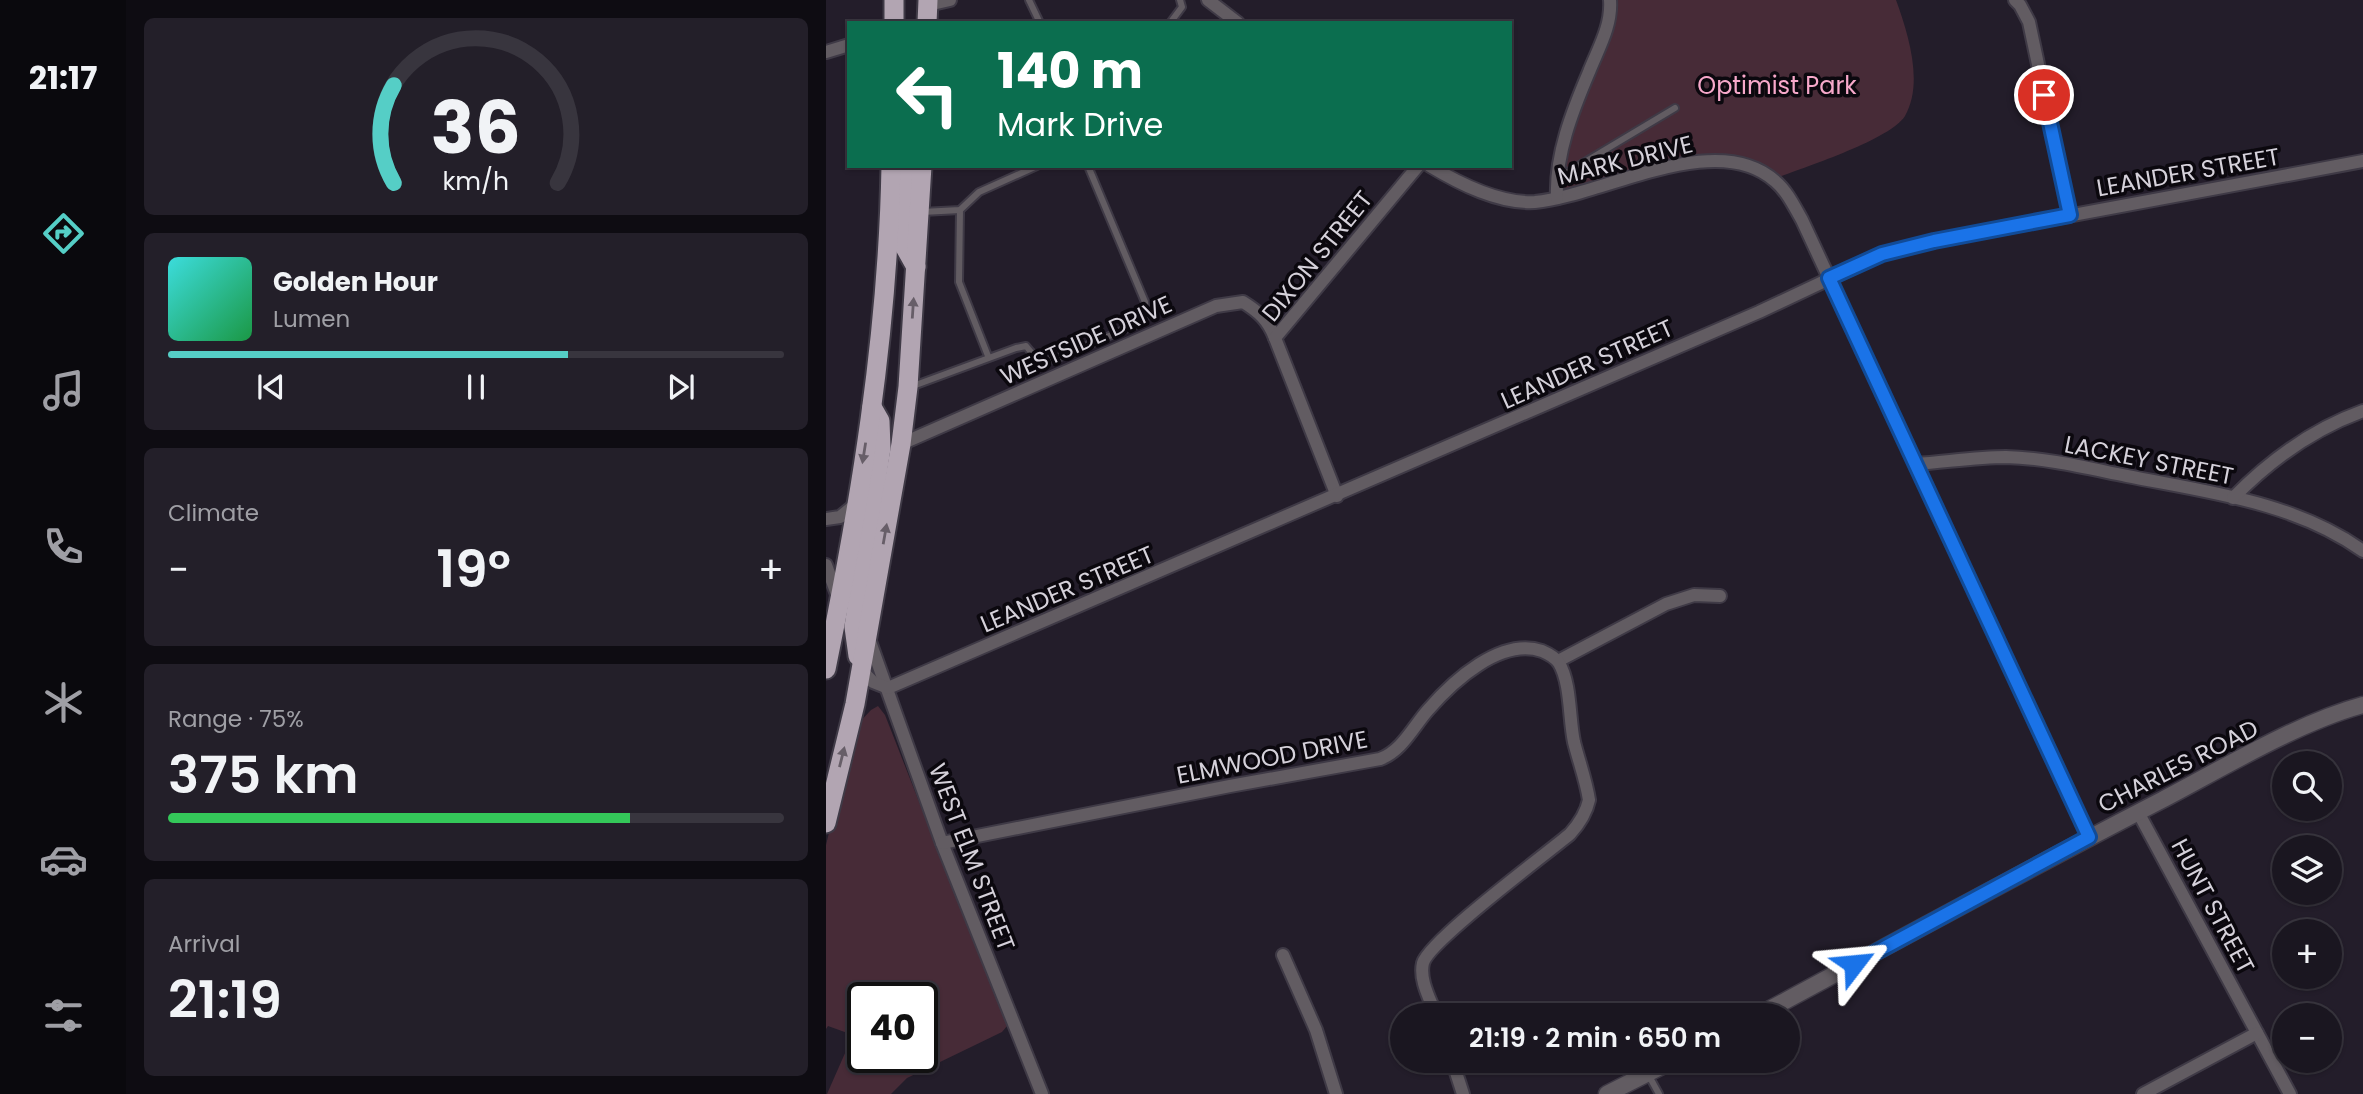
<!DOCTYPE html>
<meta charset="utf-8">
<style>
body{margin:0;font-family:Poppins,sans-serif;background:#231f29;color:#f1f3f6;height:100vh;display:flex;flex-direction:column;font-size:26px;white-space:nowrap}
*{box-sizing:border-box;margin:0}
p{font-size:23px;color:#9f9fa5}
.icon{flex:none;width:38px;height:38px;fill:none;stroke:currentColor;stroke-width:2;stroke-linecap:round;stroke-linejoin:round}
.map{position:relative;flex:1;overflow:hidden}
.panel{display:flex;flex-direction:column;gap:18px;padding:18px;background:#0e0c12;width:700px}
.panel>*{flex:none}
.guide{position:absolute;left:21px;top:21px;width:665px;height:147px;border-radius:0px;box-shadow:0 2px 5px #0004,0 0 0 2px #38353e;background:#0b6e4f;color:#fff;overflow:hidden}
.controls{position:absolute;left:1446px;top:751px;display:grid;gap:14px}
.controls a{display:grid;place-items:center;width:70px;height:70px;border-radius:50%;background:#1a1620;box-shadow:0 2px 5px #0004,0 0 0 2px #38353e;font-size:35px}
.speed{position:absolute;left:21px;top:982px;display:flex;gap:14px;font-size:35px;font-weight:700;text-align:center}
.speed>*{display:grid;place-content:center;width:91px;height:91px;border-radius:50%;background:#1a1620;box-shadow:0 2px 5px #0004,0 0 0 2px #38353e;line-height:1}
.speed .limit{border:4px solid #111;border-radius:10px;background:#fff;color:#111}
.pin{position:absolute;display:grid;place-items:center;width:60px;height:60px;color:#fff;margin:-30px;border:4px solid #fff;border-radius:50%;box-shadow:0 2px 7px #0007}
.me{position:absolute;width:77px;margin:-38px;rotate:61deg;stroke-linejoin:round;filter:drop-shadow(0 0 5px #0008)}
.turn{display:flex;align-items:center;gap:24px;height:147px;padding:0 35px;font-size:32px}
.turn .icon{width:91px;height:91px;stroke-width:2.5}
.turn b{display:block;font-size:49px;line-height:60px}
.big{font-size:52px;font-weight:600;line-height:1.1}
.panel .tile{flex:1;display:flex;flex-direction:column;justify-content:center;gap:10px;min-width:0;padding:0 24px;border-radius:10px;background:#231f29}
.panel .dial{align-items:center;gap:0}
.dial svg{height:182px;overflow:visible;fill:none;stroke:#38353e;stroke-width:7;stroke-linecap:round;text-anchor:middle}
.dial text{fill:#f1f3f6;stroke:none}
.song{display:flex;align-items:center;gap:21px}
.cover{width:84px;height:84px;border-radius:10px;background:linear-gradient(135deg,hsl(180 70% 55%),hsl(140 70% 35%))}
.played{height:7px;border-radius:4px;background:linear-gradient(90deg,#55cec6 65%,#38353e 65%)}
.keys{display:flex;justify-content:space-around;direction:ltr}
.heat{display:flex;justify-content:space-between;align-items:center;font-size:38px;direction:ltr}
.charge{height:10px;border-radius:5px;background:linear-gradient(90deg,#34c759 75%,#38353e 0)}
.trip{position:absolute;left:564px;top:1003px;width:410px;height:70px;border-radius:35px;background:#1a1620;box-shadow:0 2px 5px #0004,0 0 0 2px #38353e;font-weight:600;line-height:70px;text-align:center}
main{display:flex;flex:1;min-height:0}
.menu{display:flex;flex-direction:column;width:126px;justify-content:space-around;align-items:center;background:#0a090d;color:#9f9fa5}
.menu .icon{width:49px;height:49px}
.menu .on{color:#55cec6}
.menu b{font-size:32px;color:#f1f3f6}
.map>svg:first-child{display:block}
</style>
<main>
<nav class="menu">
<b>21:17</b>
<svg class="icon on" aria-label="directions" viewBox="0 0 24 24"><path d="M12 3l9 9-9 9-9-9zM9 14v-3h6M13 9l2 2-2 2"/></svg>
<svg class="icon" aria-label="music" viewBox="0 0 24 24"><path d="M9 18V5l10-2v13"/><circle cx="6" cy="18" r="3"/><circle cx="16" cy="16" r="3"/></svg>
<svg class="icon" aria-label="phone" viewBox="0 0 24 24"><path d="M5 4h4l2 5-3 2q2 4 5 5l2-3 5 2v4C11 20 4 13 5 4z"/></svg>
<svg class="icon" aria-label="climate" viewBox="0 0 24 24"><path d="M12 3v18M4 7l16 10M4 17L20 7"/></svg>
<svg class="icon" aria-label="car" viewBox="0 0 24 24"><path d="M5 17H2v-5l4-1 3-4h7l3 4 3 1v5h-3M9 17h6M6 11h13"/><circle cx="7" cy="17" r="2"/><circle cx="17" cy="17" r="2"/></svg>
<svg class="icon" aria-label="filters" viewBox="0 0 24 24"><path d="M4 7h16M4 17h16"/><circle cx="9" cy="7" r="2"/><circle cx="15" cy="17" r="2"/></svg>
</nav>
<section class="panel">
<div class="tile dial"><svg viewBox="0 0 100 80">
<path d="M14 69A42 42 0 1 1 86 69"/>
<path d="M14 69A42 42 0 0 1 14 26" stroke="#55cec6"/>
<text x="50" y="56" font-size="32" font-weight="700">36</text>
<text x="50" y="72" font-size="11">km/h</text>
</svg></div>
<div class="tile">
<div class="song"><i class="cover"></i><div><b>Golden Hour</b><p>Lumen</p></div></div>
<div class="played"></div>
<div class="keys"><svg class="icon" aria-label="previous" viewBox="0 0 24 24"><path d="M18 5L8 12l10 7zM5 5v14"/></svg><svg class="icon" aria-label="pause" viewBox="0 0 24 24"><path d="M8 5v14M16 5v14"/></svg><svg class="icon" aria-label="next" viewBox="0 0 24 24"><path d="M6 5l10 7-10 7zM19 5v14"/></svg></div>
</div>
<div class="tile"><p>Climate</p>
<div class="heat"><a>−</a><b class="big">19°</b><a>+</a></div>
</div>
<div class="tile"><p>Range · 75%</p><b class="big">375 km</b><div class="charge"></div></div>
<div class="tile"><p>Arrival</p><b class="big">21:19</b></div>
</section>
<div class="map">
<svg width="1537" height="1094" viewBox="0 0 1537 1094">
<rect width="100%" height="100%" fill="#231d2a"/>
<g fill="#472b37" fill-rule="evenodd">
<path d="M 784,0 L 1070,0 C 1082,33 1098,83 1079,116 C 1064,140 976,168 948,179 L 892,160 L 731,198 L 730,179 Z"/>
<path d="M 52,706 L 59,715 L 181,1026 L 176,1032 L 81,1078 L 65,1094 L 1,1094 L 27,1035 L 2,1026 L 0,1029 L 0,845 L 29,727 L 45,710 ZM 37,998 L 96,998 L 96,1057 L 37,1057 Z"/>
</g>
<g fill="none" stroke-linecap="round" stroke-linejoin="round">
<g stroke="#3f3a46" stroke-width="10">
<g id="service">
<path d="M 203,0 L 214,23"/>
<path d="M 344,23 L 356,7 L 354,0"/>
<path d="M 732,178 L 849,108"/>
<path d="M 134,210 L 133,282 L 162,356"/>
<path d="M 96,212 L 134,210 L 153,192 L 211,166"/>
<path d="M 87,386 L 190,348 L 200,346 C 210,359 216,363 232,358 L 318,321 L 320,313 L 319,302 L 262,166"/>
<path d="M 823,1076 L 833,1094"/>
</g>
</g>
<g stroke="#3f3a46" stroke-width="16">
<g id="minor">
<path d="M 382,0 L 412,23"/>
<path d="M 1189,0 L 1194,5 L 1203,22 L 1244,215"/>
<path d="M 102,5 L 124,0"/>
<path d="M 0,52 L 23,45"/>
<path d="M 604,166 C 634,184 673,204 709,202 C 776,196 890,128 949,181 C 961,191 968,206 976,220 L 1263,837"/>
<path d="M 731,198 C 729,155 746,112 763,72 C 772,49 786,26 784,0"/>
<path d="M 75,444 L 390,306 L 417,302 C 433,312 442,320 449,338"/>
<path d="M 1090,464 C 1120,462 1150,457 1180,457 C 1221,458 1261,468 1301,476 C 1381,492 1469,502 1537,551"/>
<path d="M 511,496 L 449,338 L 592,166"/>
<path d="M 1407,498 C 1444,460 1487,429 1537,411"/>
<path d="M 0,519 L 14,517 L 30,504"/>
<path d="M 0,565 L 12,597"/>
<path d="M 42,636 L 116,843 L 216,1094"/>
<path d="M 732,661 L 840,604 L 868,595 L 894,596"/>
<path d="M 35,670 L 47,682 L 62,688 L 933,312 L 1056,254 L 1108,241 L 1537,161"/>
<path d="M 1312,812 L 1464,1094"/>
<path d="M 116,843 L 404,786 L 554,759 C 576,751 587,727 602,710 C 627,681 675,637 716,651 C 723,654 729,657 733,663 C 745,683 743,719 748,742 C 753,762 760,780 763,800 C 760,814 753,824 744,834 C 719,855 603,941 597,963 C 593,980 604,999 610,1015"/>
<path d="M 457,955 L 490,1030 L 510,1094"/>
<path d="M 626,1060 L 637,1094"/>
<path d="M 1317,1094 L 1431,1033"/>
</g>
</g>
<g stroke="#3f3a46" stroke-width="19">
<g id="tertiary">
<path d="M 933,1015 C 1067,943 1200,870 1336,800 C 1397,768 1471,723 1537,705"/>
<path d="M 781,1094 L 848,1060"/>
</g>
</g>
<g stroke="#3f3a46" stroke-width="23">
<g id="trunk">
<path d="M 68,0 L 68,23"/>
<path d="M 101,23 L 102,0"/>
<path d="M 79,166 L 77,244 L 90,267"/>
<path d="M 32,656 L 28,627 L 55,448 L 54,421 L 46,407"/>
<path d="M 0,669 C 34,504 62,335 65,166"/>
<path d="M 0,823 L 29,704 L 75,444 L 82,387 L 96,166"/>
</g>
</g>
<use href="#service" stroke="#625c62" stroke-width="6"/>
<use href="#minor" stroke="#625c62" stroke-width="12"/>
<use href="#tertiary" stroke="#625c62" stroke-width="16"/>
<use href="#trunk" stroke="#b2a5b2" stroke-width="19"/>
</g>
<defs><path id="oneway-solid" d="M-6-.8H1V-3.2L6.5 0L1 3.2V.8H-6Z" transform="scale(1.75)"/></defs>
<g fill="#675e68">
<use href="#oneway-solid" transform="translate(87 308) rotate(-86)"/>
<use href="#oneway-solid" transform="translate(38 453) rotate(99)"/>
<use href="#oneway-solid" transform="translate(59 534) rotate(-80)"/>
<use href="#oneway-solid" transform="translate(16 757) rotate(-76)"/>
</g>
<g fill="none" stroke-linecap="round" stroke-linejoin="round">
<g stroke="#114b97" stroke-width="18">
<path id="route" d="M 1028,964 L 1263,837 L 1003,278 L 1056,254 L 1108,241 L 1244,215 L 1218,95"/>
</g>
<use href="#route" stroke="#1a73e8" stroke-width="12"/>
</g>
<g text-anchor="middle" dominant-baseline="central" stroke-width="7" stroke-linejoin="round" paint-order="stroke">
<g font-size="24" fill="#f7a8ca" stroke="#0b080e">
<text x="951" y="85">Optimist Park</text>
</g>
<g font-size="24" fill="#d5d1da" stroke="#0b080e">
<text transform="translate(799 160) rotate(-14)">MARK DRIVE</text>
<text transform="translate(1362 172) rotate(-10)">LEANDER STREET</text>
<text transform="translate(491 256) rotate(-51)">DIXON STREET</text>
<text transform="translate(260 340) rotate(-24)">WESTSIDE DRIVE</text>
<text transform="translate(761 364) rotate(-24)">LEANDER STREET</text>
<text transform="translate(1323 460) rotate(11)">LACKEY STREET</text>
<text transform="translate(241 589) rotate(-23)">LEANDER STREET</text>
<text transform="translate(446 757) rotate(-11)">ELMWOOD DRIVE</text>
<text transform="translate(1352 766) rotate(-27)">CHARLES ROAD</text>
<text transform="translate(146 857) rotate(69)">WEST ELM STREET</text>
<text transform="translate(1387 906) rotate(62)">HUNT STREET</text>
</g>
</g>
</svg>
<div class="controls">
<a><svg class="icon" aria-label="search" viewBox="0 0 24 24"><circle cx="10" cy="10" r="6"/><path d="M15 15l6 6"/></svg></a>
<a><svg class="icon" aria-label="layers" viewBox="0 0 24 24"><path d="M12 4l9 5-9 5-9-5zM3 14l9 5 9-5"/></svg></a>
<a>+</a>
<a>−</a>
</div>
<div class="speed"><div class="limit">40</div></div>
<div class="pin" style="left:1218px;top:95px;background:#d93025"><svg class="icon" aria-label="arrive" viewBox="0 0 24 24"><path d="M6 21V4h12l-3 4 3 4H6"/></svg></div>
<svg class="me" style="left:1028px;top:964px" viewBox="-20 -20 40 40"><path d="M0-17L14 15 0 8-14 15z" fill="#1a73e8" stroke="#fff" stroke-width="4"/></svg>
<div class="trip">21:19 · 2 min · 650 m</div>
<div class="guide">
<div class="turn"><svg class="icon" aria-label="left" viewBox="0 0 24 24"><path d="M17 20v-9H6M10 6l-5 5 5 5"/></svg><div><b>140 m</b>Mark Drive</div></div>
</div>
</div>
</main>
